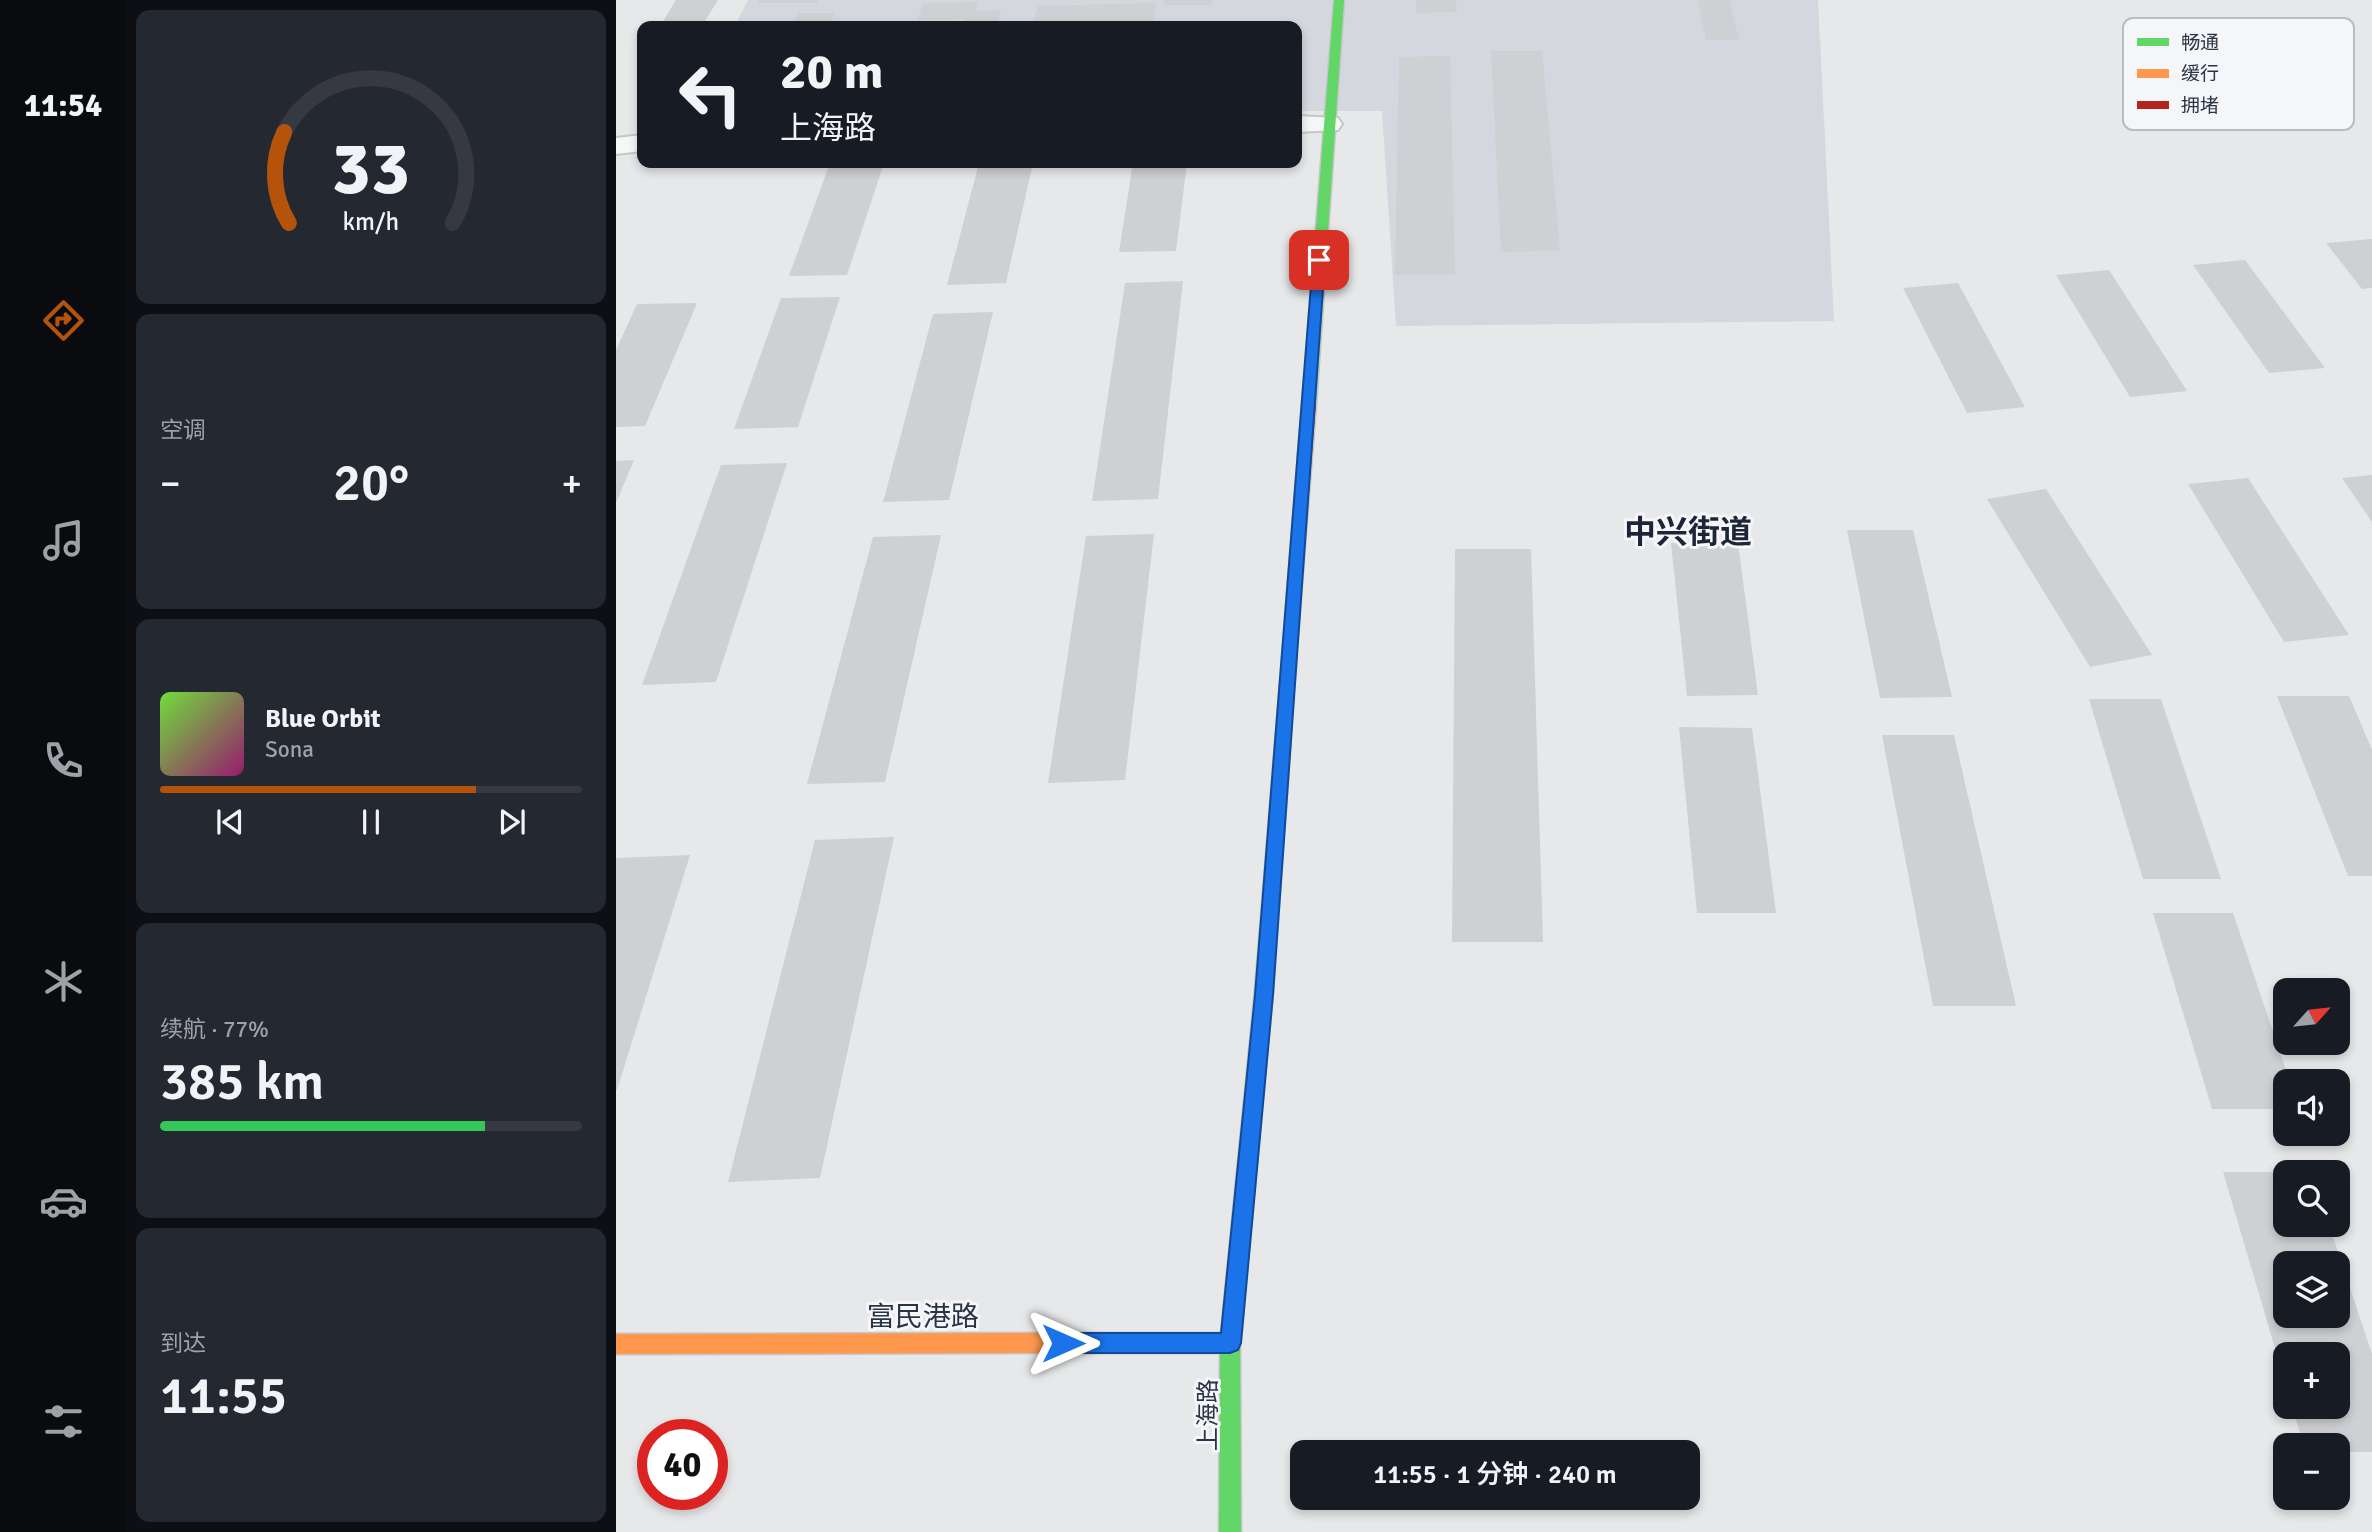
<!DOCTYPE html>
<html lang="zh">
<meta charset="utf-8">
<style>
body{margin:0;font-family:Signika,"Noto Sans SC",sans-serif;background:#242831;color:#f1f3f6;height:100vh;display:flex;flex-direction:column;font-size:26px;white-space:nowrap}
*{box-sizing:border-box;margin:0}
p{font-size:23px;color:#9ea1a6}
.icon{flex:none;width:38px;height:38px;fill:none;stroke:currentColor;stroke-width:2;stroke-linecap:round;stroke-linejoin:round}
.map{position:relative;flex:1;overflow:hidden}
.side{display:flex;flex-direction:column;gap:10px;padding:10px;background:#0d0f14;width:490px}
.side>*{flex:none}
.top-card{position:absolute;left:21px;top:21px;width:665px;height:147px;border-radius:14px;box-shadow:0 4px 10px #0003;background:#171b24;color:#f1f3f6;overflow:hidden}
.needle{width:46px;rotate:63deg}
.controls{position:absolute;left:1657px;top:978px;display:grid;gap:14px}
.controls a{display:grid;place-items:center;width:77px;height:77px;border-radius:14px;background:#171b24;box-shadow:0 4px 10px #0003;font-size:35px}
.speed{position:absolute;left:21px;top:1419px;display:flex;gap:14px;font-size:35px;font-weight:700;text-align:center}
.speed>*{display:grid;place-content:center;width:91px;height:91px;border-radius:50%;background:#171b24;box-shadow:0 4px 10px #0003;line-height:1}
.speed .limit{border:10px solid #d22;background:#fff;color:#111}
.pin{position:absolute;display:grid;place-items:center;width:60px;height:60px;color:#fff;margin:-30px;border-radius:14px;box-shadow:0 4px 10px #0006}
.me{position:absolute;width:77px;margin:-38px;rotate:90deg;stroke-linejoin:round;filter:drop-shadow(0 0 5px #0008)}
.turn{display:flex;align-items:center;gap:24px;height:147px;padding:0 28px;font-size:32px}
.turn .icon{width:91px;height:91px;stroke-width:2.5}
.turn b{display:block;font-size:49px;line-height:60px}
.big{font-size:52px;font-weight:600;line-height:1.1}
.side .tile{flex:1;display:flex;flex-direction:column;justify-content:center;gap:10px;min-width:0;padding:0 24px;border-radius:14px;background:#242831}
.side .dial{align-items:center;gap:0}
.dial svg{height:182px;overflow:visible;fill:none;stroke:#363941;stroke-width:7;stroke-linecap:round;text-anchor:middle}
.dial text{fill:#f1f3f6;stroke:none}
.song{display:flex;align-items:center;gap:21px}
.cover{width:84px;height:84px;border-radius:10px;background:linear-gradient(135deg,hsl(100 70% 55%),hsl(320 70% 35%))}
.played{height:7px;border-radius:4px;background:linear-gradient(90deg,#b45309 75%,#363941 75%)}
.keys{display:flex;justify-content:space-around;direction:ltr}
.heat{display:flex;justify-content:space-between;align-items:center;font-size:38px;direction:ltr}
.charge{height:10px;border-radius:5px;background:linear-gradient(90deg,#34c759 77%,#363941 0)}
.trip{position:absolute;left:674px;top:1440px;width:410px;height:70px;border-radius:14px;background:#171b24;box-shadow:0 4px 10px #0003;font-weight:600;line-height:70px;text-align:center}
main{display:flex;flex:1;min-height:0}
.tabs{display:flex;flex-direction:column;width:126px;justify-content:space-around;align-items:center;background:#090b0e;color:#9ea1a6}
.tabs .icon{width:49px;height:49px}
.tabs .active{color:#b45309}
.tabs b{font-size:32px;color:#f1f3f6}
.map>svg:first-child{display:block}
</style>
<main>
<nav class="tabs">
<b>11:54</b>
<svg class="icon active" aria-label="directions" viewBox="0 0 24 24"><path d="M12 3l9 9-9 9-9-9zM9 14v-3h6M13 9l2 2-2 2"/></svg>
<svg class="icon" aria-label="music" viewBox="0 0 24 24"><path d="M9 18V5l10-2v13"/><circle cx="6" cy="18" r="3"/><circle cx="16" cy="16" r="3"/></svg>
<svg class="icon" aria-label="phone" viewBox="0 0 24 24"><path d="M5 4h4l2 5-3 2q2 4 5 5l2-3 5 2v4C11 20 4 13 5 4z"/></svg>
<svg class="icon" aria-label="climate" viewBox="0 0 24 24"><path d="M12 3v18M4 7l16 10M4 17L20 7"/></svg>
<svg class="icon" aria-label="car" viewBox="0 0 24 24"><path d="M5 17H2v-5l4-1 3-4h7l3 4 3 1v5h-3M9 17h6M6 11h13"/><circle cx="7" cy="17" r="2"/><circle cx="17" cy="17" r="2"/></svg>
<svg class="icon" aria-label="filters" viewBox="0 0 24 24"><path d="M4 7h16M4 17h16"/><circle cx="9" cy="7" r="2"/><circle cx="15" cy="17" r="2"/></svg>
</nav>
<section class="side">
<div class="tile dial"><svg viewBox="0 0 100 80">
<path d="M14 69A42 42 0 1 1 86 69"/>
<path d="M14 69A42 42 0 0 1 12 29" stroke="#b45309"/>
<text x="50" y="56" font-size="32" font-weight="700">33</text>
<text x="50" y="72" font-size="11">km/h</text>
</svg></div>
<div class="tile"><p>空调</p>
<div class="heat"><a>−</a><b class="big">20°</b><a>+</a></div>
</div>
<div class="tile">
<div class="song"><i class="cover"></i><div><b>Blue Orbit</b><p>Sona</p></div></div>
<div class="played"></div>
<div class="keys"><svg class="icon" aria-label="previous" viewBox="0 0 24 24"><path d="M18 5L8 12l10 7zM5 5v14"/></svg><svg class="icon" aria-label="pause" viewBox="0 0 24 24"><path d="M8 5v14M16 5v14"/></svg><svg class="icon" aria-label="next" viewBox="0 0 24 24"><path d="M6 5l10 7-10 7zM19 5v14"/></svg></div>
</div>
<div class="tile"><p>续航 · 77%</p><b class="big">385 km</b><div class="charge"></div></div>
<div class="tile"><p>到达</p><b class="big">11:55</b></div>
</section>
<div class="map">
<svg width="1756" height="1532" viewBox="0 0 1756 1532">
<rect width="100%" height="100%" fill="#e6e8ea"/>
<path fill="#d4d7dd" d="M 132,0 L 1202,0 L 1218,321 L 780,326 L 766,111 L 681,111 L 681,26 L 119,26 Z"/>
<g fill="#ced0d3" fill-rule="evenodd">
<path d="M 60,0 L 102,0 L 86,26 L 44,26 Z"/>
<path d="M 143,0 L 202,0 L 201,3 L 142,3 Z"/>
<path d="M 549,0 L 597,0 L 596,5 L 548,5 Z"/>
<path d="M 800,0 L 840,0 L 841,12 L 800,13 Z"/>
<path d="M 1082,0 L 1113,0 L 1123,40 L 1090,40 Z"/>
<path d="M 362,2 L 360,11 L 385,10 L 381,26 L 348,26 L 349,19 L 302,20 L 307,3 Z"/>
<path d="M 540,3 L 537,21 L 417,24 L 422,6 Z"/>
<path d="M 183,13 L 219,13 L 213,26 L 177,26 Z"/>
<path d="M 589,21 L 588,26 L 552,26 L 553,22 Z"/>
<path d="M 875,51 L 926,51 L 944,251 L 885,252 Z"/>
<path d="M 834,56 L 839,274 L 779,275 L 783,57 Z"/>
<path d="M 214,163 L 268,163 L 231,275 L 173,276 Z"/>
<path d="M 363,163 L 417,163 L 390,283 L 331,285 Z"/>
<path d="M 517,163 L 571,163 L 560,251 L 503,252 Z"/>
<path d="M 1756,239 L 1756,288 L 1746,289 L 1710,243 Z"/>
<path d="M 1629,260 L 1709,368 L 1653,373 L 1577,265 Z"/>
<path d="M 1493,270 L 1571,391 L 1514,397 L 1440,275 Z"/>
<path d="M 567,281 L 542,499 L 476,501 L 509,283 Z"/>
<path d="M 1342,283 L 1409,407 L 1351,413 L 1287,288 Z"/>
<path d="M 224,297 L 182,427 L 118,429 L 165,298 Z"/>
<path d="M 81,303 L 29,426 L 0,427 L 0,350 L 21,304 Z"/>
<path d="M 377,312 L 333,500 L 267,502 L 317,314 Z"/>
<path d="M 18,460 L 0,503 L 0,461 Z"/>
<path d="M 171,463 L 100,682 L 26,685 L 105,465 Z"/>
<path d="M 1756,475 L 1756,522 L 1726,478 Z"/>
<path d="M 1632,478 L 1733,635 L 1668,642 L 1572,484 Z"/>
<path d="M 1430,489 L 1536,655 L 1474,667 L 1371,499 Z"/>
<path d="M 1231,530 L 1297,530 L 1336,697 L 1264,698 Z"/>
<path d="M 538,534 L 509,780 L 432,783 L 470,536 Z"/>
<path d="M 325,535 L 269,782 L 191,784 L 257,537 Z"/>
<path d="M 1055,543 L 1122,543 L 1142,695 L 1071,696 Z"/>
<path d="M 839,549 L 915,549 L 927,942 L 836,942 Z"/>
<path d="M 1661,696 L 1733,696 L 1756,750 L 1756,876 L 1732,876 Z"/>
<path d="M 1473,699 L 1545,699 L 1605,879 L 1527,879 Z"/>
<path d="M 1063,727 L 1136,728 L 1160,913 L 1081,913 Z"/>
<path d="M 1266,735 L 1338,735 L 1400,1006 L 1317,1006 Z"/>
<path d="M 278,837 L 204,1178 L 112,1182 L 199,840 Z"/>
<path d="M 74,855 L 1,1090 L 0,1090 L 0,858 Z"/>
<path d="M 1537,913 L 1617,913 L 1674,1082 L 1670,1082 L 1670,1109 L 1596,1109 Z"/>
<path d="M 1607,1172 L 1670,1172 L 1670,1225 L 1713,1225 L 1756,1354 L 1756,1452 L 1722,1452 L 1722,1446 L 1688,1446 L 1676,1407 L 1722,1407 L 1722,1354 L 1670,1354 L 1669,1382 ZM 1670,1264 L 1722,1264 L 1722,1316 L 1670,1316 Z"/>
</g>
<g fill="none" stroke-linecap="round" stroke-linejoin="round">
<g stroke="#c4c6c8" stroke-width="4">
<g id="street">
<path d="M 681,116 L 722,118 L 726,124 L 722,130 L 681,132 Z"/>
<path d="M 26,135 L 26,151 L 0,154 L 0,138 Z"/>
</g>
</g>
<g stroke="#c4c6c8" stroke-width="3">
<g id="fast">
<path d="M 718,0 L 728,0 L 700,404 L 693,408 L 686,404 Z"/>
<path d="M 648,983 L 654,986 L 657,991 L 624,1343 L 625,1532 L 603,1532 L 604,1353 L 428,1353 L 421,1350 L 418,1343 L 421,1336 L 428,1333 L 605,1333 L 639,991 L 642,986 Z"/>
</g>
</g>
<g stroke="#c4c6c8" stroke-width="3">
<g id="slow">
<path d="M 673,653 L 680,659 L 657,991 L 654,996 L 648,999 L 642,996 L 639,991 L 666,659 Z"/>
<path d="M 428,1333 L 435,1336 L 438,1343 L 435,1350 L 428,1353 L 0,1354 L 0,1334 Z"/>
</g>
</g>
<g stroke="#c4c6c8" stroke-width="3">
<path id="jam" d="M 693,400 L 700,404 L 680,659 L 673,665 L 666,659 L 686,404 Z"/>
</g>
<use href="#street" fill="#f5f6f7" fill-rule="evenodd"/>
<use href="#fast" fill="#63d668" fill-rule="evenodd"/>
<use href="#slow" fill="#ff974d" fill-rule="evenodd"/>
<use href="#jam" fill="#b3261e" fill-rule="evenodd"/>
</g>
<path fill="#1a73e8" stroke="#114b97" stroke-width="2" d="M 703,256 L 709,260 L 657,995 L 625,1343 L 622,1350 L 614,1353 L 447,1353 L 440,1350 L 437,1343 L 440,1336 L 447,1333 L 605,1333 L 639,995 L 697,260 Z"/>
<g text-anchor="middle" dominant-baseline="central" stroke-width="6" stroke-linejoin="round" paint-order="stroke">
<g font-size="24" fill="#2b3445" stroke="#f4f6f9">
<text transform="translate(592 1415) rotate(-90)">上海路</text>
</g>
<g font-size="28" fill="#2b3445" stroke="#f4f6f9">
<text x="307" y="1317">富民港路</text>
</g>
<g font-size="32" font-weight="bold" fill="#1d2536" stroke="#f4f6f9">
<text x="1072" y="532">中兴街道</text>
</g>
</g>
<rect x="1507" y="18" width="231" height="112" rx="10" fill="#f4f6f9" stroke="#b8bcc3" stroke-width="2"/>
<rect x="1521" y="38" width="32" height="8" fill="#63d668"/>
<rect x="1521" y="69" width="32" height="9" fill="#ff974d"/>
<rect x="1521" y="101" width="32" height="8" fill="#b3261e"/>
<g font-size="19" fill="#2b3445">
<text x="1565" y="49">畅通</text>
<text x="1565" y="80">缓行</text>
<text x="1565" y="112">拥堵</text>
</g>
</svg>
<div class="controls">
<a><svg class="needle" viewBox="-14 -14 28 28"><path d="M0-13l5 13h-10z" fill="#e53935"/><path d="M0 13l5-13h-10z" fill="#9ea1a6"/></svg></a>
<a><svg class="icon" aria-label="sound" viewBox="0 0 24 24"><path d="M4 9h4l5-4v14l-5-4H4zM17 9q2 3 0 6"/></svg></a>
<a><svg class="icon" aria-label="search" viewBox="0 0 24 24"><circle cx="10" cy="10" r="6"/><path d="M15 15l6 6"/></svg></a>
<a><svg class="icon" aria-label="layers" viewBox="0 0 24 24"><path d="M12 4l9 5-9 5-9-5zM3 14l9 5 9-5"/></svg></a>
<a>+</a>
<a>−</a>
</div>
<div class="speed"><div class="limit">40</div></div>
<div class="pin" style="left:703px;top:260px;background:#d93025"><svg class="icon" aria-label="arrive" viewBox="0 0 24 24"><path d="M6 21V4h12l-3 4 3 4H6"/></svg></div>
<svg class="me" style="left:447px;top:1343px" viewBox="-20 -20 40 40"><path d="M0-17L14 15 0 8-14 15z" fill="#1a73e8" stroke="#fff" stroke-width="4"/></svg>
<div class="trip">11:55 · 1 分钟 · 240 m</div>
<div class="top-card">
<div class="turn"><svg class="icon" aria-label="left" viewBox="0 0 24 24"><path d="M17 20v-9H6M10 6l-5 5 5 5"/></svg><div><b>20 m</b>上海路</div></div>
</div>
</div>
</main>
